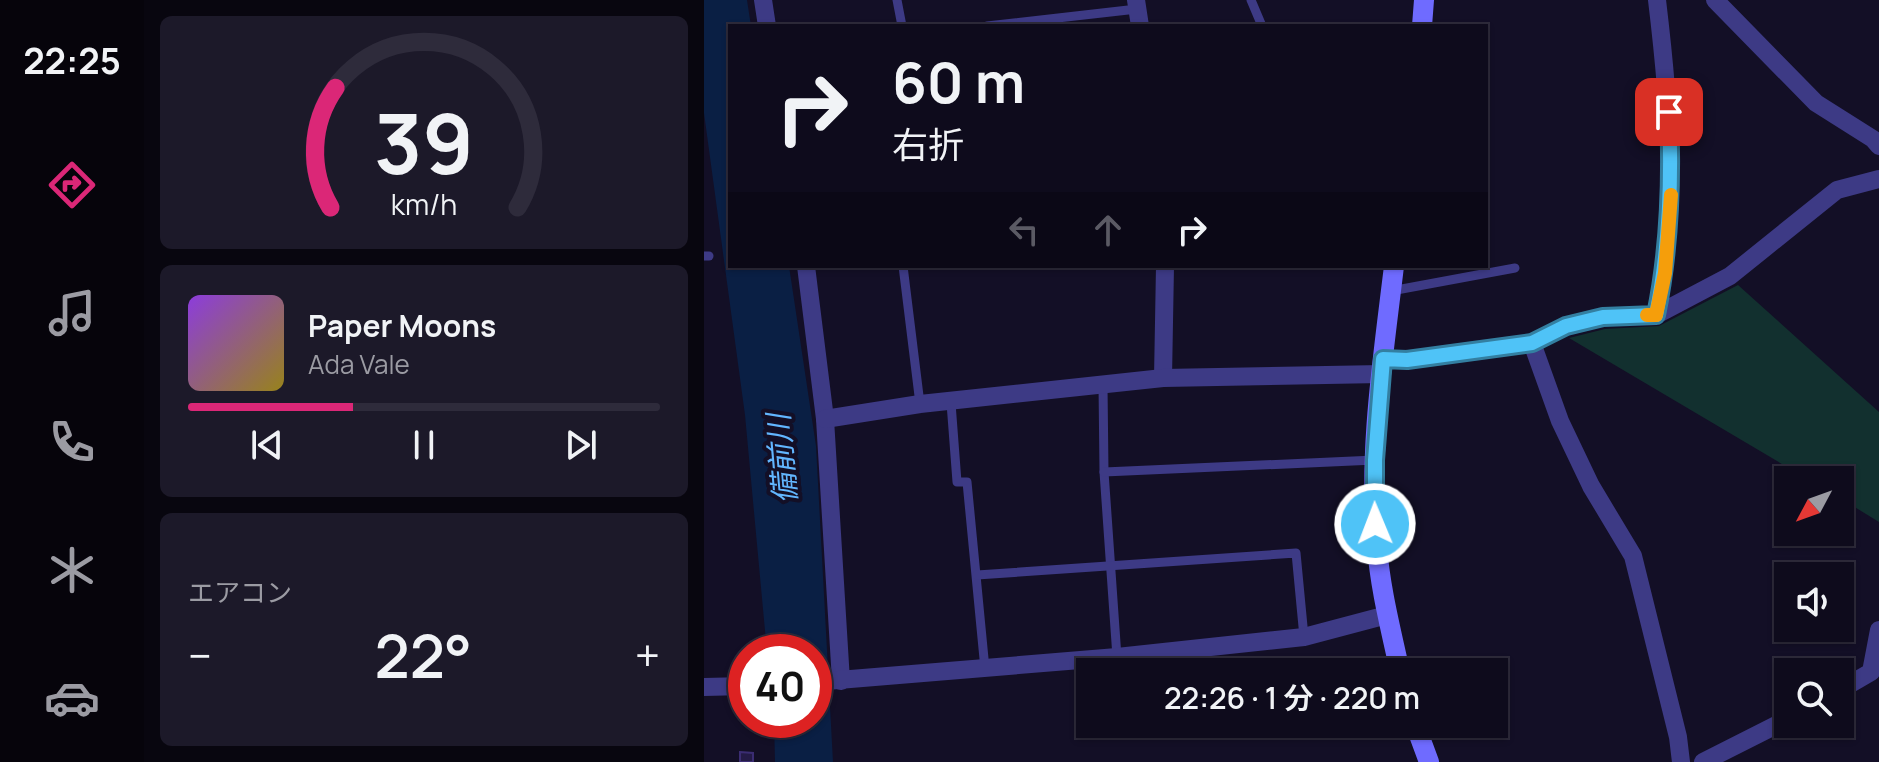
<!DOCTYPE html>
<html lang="ja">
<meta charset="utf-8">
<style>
body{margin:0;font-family:Manrope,"Noto Sans JP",sans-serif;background:#1c1929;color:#f1f3f6;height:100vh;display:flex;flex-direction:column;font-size:30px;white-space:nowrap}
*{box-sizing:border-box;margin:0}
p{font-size:26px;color:#9b9ba3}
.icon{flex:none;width:44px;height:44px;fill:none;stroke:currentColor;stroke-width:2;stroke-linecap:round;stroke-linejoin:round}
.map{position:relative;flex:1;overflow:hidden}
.side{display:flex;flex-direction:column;gap:16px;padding:16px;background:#08060f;width:560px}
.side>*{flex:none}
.hud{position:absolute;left:24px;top:24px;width:760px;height:244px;border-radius:0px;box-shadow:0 2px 6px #0004,0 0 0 2px #2e2b3b;background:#0e0b1c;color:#f1f3f6;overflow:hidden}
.needle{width:52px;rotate:229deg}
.fabs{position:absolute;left:1070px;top:466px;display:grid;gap:16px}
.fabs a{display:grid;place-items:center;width:80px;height:80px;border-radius:0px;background:#0e0b1c;box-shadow:0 2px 6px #0004,0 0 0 2px #2e2b3b;font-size:40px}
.speed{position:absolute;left:24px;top:634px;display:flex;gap:16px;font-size:40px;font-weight:700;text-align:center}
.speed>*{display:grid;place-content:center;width:104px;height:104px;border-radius:50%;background:#0e0b1c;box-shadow:0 2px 6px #0004,0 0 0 2px #2e2b3b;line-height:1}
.speed .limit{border:12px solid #d22;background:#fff;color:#111}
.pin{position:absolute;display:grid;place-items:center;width:68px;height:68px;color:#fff;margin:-34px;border-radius:16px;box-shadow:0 4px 12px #0006}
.me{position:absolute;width:88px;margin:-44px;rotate:359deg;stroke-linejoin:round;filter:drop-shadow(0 0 6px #0008)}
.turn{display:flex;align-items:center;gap:28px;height:168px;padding:0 32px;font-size:36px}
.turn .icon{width:104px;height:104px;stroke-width:2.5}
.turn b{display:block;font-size:56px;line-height:68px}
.lanes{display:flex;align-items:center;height:76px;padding:0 32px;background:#0003;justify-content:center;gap:40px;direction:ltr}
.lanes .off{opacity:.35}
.big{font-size:60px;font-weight:600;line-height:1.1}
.side .card{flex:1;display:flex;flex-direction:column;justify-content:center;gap:12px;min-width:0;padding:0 28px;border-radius:12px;background:#1c1929}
.side .dial{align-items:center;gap:0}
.dial svg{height:208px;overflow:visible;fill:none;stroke:#2e2b3b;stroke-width:7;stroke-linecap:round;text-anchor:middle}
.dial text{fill:#f1f3f6;stroke:none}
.song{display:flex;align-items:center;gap:24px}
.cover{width:96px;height:96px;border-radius:12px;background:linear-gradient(135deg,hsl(270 70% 55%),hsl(50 70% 35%))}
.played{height:8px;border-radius:4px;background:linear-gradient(90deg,#db2777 35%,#2e2b3b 35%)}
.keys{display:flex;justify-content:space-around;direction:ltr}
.heat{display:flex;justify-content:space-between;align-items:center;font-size:44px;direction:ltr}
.trip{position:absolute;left:372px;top:658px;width:432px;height:80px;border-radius:0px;background:#0e0b1c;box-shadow:0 2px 6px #0004,0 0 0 2px #2e2b3b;font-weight:600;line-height:80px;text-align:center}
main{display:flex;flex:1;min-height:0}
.tab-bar{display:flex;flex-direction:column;width:144px;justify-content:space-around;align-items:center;background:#06040b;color:#9b9ba3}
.tab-bar .icon{width:56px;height:56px}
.tab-bar .current{color:#db2777}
.tab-bar b{font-size:36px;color:#f1f3f6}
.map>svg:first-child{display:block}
</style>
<main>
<nav class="tab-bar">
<b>22:25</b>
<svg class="icon current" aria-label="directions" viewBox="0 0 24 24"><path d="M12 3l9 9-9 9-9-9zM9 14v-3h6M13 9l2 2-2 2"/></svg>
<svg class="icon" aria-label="music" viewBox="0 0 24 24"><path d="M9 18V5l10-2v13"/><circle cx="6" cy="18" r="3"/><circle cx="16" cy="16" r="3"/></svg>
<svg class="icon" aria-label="phone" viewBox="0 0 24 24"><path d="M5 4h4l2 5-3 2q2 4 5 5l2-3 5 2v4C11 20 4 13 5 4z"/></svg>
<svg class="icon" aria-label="climate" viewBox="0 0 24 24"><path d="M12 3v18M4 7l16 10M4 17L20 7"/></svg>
<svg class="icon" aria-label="car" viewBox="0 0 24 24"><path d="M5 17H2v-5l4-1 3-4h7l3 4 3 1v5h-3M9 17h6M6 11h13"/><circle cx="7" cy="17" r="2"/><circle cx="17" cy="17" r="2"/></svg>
</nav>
<section class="side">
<div class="card dial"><svg viewBox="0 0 100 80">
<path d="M14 69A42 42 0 1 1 86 69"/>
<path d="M14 69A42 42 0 0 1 16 23" stroke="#db2777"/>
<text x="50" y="56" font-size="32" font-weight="700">39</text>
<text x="50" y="72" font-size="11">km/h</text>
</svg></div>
<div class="card">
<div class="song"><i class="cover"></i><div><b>Paper Moons</b><p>Ada Vale</p></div></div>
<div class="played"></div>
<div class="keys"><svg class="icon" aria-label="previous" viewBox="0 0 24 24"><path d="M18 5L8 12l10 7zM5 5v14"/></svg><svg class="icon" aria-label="pause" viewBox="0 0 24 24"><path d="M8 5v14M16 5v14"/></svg><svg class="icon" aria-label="next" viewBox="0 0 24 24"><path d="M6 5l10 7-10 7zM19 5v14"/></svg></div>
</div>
<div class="card"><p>エアコン</p>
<div class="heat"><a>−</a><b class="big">22°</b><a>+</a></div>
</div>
</section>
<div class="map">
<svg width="1175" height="762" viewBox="0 0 1175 762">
<rect width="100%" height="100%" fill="#130f26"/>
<path fill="#12302f" d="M 1034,285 L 1175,412 L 1175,522 L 1136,498 L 1136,480 L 1105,480 L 865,338 L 901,329 L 955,326 Z"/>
<path fill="#0a1f44" d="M 0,0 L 43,0 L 47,26 L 26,26 L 26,266 L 85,266 L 112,446 L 129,762 L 71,762 L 70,720 L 110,720 L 110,652 L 63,652 L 41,415 L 0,113 Z"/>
<path fill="#241b47" stroke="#3b2d73" stroke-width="2" d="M 36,752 L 49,753 L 49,762 L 36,762 Z"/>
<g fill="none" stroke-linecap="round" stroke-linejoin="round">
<g stroke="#3d3a85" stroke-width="9">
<path d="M 193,0 L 198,26"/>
<path d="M 547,0 L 558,26"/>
<path d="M 283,26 L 433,9"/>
<path d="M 0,256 L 5,256"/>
<path d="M 199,266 L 216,404"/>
<path d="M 687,291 L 811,268"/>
<path d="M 399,385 L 400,472 L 413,657"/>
<path d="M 247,403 L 253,482 L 263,482 L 281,669"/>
<path d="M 400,472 L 671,460"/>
<path d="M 273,575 L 592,553 L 600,637"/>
</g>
<g stroke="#3d3a85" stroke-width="18">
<path d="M 59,0 L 63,26"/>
<path d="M 432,0 L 436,26"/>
<path d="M 1011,0 L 1112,103 L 1169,139 L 1175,146"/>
<path d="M 102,266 L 121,419 L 137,681"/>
<path d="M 952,315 C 974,207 966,108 953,0"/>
<path d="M 828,343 L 856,421 L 887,486 L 929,556 L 974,737 L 977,762"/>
<path d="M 679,359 L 703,360 L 828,343 L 862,326 L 899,317 L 952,315 L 1026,276 L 1133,190 L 1175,179"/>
<path d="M 459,378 L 461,266"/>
<path d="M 121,419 L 216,404 L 459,378 L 678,374"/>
<path d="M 110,682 L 413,657 L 600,637 L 683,615"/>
<path d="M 0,687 L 42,686"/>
<path d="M 1136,690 L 1167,672 L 1175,630"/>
<path d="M 999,762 L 1084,719"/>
</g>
<g stroke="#6f6bff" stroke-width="20">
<path d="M 718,26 L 720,0"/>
<path d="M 690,266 C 679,358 664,453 673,546 C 676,588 687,630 696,672"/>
<path d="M 711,724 L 725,762"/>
</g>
</g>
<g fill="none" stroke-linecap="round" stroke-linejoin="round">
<g stroke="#337fa1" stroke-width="20">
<path id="route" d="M 671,524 L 671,460 L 679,359 L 703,360 L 828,343 L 862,326 L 899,317 L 952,315 C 966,247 968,181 965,112"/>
</g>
<use href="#route" stroke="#4fc3f7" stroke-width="14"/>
<path stroke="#f59e0b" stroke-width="14" d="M 943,315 L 952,315 L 961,273 L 967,195"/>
</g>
<g text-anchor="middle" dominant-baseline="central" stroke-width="8" stroke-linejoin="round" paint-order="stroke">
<g font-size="30" font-style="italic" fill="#62b6ff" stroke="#130f26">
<text transform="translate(77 459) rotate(-95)">備前川</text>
</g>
</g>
</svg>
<div class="fabs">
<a><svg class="needle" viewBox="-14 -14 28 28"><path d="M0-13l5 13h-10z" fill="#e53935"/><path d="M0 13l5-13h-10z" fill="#9b9ba3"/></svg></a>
<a><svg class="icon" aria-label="sound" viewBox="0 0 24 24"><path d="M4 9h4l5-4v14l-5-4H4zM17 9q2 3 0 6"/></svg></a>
<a><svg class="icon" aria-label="search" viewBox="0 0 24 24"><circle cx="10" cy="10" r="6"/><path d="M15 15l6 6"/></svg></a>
</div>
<div class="speed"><div class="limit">40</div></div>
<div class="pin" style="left:965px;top:112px;background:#d93025"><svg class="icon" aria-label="arrive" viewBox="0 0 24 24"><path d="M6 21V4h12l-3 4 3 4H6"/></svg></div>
<svg class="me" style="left:671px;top:524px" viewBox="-20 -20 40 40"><circle r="17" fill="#4fc3f7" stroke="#fff" stroke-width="3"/><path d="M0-11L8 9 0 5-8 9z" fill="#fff"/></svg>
<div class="trip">22:26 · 1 分 · 220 m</div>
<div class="hud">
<div class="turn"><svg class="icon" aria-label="right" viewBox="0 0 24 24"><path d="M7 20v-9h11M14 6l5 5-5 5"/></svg><div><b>60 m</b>右折</div></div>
<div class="lanes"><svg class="icon off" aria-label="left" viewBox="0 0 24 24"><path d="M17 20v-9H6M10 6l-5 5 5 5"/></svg><svg class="icon off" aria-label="ahead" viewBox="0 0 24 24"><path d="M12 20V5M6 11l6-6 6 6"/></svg><svg class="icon" aria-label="right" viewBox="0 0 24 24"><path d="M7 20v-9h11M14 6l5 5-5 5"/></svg></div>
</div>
</div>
</main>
